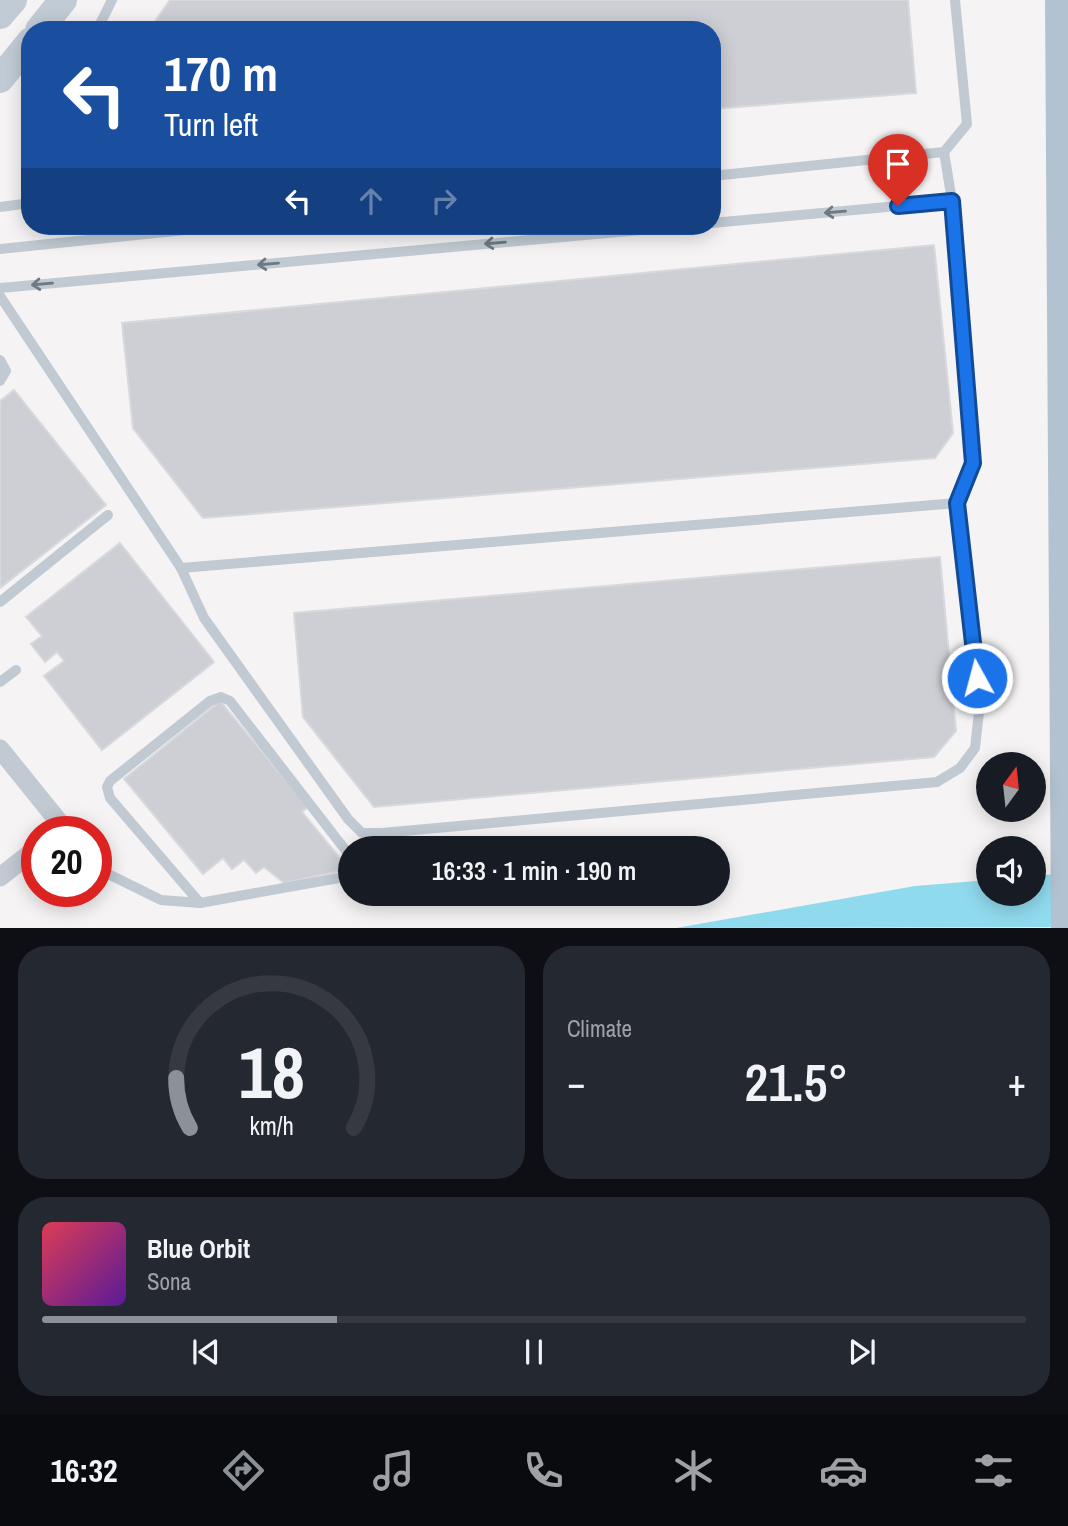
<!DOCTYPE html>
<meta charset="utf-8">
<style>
body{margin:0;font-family:"Archivo Narrow",sans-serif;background:#242831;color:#f1f3f6;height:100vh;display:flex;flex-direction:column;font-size:26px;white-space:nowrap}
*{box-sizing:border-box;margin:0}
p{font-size:23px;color:#9ea1a6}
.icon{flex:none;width:38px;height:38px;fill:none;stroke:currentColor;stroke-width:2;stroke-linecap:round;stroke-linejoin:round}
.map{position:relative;height:928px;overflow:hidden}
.sheet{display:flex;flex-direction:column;gap:18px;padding:18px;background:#0d0f14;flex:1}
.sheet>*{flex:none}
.banner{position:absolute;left:21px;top:21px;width:700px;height:214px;border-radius:28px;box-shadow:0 4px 18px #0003;background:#1a4fa0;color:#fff;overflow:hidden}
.needle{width:46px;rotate:15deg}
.controls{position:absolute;left:976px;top:752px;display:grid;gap:14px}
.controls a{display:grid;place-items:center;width:70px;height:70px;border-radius:50%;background:#171b24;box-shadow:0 4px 18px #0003;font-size:35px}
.speed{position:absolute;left:21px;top:816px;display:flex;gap:14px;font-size:35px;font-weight:700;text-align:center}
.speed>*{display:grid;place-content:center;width:91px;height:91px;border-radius:50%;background:#171b24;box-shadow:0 4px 18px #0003;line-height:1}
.speed .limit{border:10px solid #d22;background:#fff;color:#111}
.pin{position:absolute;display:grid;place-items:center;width:60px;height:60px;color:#fff;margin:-72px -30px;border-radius:50% 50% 50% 0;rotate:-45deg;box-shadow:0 0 7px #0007}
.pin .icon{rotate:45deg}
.me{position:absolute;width:77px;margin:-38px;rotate:353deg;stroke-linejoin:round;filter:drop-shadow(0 0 5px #0008)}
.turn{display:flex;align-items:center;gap:24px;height:147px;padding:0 28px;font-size:32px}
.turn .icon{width:91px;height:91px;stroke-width:2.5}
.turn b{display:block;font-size:49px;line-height:60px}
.lanes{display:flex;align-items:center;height:66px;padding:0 28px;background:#0003;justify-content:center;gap:35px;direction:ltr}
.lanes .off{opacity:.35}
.big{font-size:52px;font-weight:600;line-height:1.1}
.sheet .widget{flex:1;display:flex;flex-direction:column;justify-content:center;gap:10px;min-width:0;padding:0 24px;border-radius:28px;background:#242831}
.sheet .dial{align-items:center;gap:0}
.dial svg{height:182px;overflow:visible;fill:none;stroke:#363941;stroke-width:7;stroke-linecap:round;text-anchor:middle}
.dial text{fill:#f1f3f6;stroke:none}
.song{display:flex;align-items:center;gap:21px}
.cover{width:84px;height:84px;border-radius:10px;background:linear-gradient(135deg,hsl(350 70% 55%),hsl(270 70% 35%))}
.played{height:7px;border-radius:4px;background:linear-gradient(90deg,#8c9099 30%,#363941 30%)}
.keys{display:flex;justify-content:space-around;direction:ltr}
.heat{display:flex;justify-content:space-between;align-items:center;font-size:38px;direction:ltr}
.sheet .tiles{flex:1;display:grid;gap:18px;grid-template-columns:1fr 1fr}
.widget:last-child{grid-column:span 2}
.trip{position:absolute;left:338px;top:836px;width:392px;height:70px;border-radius:35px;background:#171b24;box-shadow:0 4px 18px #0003;font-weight:600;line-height:70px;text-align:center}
.tabs{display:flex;height:112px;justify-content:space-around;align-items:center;background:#090b0e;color:#9ea1a6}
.tabs .icon{width:49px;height:49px}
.tabs .on{color:#8c9099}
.tabs b{font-size:32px;color:#f1f3f6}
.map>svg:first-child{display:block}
</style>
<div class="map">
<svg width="1068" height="928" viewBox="0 0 1068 928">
<rect width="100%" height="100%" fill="#f5f3f3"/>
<path fill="#90daee" d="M 1068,873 L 1068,927 L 676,928 L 915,886 L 989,880 L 989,894 L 1034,894 L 1034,876 Z"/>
<g fill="#cdcfd5" stroke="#d7d9de" stroke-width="2">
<path d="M 170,0 L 908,0 L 916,93 L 712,109 L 712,30 L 149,30 Z"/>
<path d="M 934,245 L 953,433 L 935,458 L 203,518 L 133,428 L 122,323 Z"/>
<path d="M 14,390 L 106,505 L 0,588 L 0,401 Z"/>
<path d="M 120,543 L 214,662 L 102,750 L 44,676 L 64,661 L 57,652 L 45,662 L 31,644 L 42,636 L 26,617 Z"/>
<path d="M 940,557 L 956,731 L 934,757 L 374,807 L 303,717 L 294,613 Z"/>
<path d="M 220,701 L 308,807 L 302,812 L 349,869 L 284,883 L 264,867 L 256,873 L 244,860 L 232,869 L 223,858 L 203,874 L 124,779 Z"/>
</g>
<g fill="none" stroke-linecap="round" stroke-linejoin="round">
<g stroke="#c1cad2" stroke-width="10">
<path d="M 97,30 L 112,0"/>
<path d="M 712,176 L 944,152 L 967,124 L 955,0"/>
<path d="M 0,207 L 30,203"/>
<path d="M 712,223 L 952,201"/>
<path d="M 0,249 L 224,226"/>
<path d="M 0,288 L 685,226"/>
<path d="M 0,296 L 181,568 L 957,503 L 973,463 L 952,201 L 944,152"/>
<path d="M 0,360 L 6,371 L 0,381"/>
<path d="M 181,568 L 204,618 L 348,819 L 362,833 L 382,833 L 937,782 L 960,768 L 975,748 L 980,703 L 957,503"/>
<path d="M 0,602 L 108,515"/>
<path d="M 0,682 L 16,670"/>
<path d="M 96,868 L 161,900 L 200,903 L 350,876"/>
<path d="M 200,903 L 110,798 L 107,787 L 110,781 L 210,701 L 221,697 L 230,701 L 350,856"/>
</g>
<g stroke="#c1cad2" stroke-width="19">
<path d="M 0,749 L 63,827 L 58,831"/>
<path d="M 0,877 L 37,848"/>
</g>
<g stroke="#c1cbd6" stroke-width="28">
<path d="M 0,15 L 13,0"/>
<path d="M 39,30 L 63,0"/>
<path d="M 0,79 L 30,42"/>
</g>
<path stroke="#b3c2d1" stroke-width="32" d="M 1061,0 L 1067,928"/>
</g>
<defs><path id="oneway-shaft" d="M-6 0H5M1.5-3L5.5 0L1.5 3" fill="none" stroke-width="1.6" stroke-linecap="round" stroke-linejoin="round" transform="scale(1.75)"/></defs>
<g stroke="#6e7983">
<use href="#oneway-shaft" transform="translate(835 212) rotate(175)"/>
<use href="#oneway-shaft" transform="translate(495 243) rotate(175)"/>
<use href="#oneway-shaft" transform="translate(268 264) rotate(175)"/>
<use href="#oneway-shaft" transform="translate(42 284) rotate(175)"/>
</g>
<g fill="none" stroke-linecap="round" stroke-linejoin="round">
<g stroke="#114b97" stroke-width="18">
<path id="route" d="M 898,206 L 952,201 L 973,463 L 957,503 L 977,678"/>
</g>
<use href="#route" stroke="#1a73e8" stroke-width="12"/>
</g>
</svg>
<div class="controls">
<a><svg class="needle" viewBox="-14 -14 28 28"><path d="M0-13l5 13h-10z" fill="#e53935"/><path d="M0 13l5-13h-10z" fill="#9ea1a6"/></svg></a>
<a><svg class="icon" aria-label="sound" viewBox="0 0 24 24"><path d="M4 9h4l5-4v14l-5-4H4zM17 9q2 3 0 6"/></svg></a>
</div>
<div class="speed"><div class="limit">20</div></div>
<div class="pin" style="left:898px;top:206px;background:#d93025"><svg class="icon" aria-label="arrive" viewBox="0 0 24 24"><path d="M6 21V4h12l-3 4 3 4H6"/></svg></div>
<svg class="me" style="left:977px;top:678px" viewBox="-20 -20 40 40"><circle r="17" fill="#1a73e8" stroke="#fff" stroke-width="3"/><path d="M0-11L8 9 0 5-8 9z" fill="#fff"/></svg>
<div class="trip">16:33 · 1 min · 190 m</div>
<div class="banner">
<div class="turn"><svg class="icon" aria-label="left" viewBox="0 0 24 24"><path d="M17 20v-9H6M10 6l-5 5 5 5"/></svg><div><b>170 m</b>Turn left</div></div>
<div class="lanes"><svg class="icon" aria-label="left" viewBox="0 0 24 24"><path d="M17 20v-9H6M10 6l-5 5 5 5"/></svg><svg class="icon off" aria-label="ahead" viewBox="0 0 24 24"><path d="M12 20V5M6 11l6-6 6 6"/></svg><svg class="icon off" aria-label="right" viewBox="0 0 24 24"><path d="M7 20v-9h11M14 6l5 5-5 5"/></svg></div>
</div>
</div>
<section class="sheet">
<div class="tiles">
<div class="widget dial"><svg viewBox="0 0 100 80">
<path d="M14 69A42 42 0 1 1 86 69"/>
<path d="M14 69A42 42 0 0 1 8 47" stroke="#8c9099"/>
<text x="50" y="56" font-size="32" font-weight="700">18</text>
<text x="50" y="72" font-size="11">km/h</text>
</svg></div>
<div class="widget"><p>Climate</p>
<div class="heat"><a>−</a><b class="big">21.5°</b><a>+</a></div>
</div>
<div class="widget">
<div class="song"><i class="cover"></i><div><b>Blue Orbit</b><p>Sona</p></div></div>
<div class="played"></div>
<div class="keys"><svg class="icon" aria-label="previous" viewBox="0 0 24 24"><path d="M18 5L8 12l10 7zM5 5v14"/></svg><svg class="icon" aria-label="pause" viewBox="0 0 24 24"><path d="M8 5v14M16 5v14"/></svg><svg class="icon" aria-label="next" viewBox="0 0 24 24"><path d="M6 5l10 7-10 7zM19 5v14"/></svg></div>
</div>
</div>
</section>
<nav class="tabs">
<b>16:32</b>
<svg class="icon on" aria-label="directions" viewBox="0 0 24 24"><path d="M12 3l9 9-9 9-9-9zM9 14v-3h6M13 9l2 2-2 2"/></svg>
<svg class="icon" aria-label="music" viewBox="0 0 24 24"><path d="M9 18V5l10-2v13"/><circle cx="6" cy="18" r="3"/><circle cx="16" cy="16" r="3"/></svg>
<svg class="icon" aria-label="phone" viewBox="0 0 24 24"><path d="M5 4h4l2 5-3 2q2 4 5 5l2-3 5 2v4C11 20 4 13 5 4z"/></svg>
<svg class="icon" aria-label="climate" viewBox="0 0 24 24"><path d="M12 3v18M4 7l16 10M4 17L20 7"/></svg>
<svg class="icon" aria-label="car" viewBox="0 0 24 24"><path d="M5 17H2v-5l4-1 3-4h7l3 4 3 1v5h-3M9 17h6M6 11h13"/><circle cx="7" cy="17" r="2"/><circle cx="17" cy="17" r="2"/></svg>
<svg class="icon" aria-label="filters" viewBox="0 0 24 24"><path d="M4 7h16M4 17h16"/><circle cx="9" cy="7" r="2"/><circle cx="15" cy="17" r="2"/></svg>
</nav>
